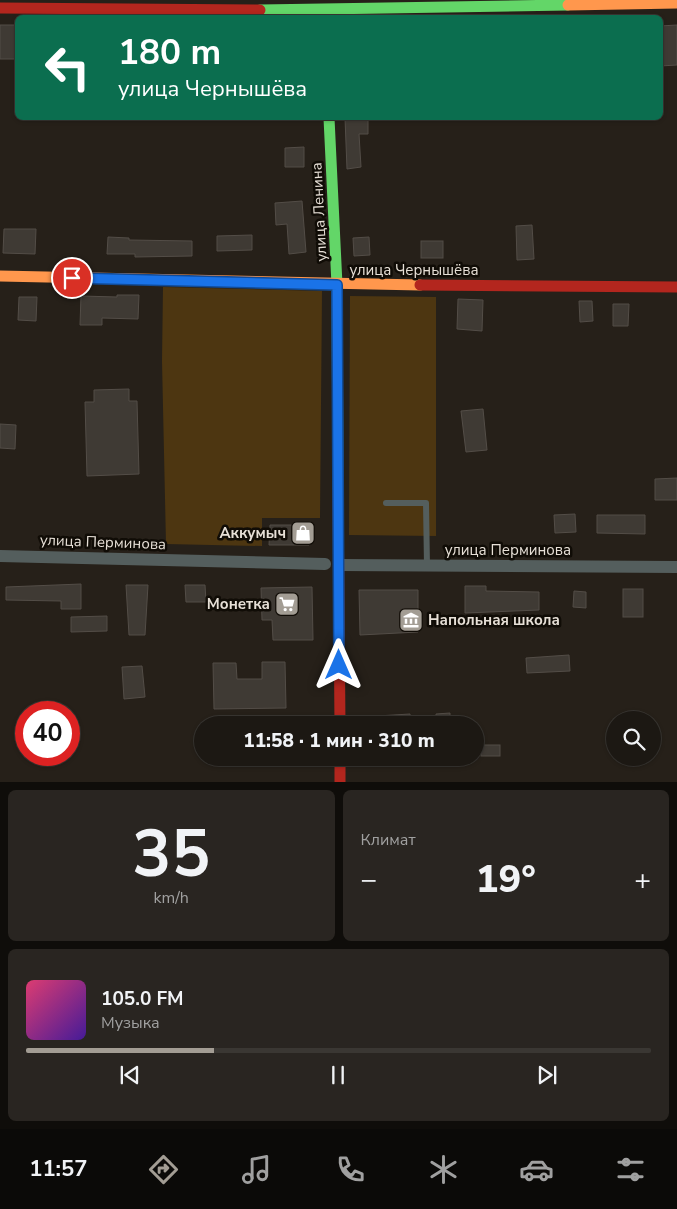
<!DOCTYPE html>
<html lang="ru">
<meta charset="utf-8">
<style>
body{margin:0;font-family:"Nunito Sans",sans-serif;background:#292521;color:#f1f3f6;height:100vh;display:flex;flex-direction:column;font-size:19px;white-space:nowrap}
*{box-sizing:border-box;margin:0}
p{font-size:16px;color:#a0a0a0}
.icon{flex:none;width:28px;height:28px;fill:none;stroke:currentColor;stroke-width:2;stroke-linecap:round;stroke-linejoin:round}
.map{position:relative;height:782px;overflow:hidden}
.sheet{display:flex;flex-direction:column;gap:8px;padding:8px;background:#0f0d0a;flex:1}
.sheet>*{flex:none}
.banner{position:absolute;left:15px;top:15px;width:648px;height:105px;border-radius:8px;box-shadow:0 1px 4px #0004,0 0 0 1px #3a3733;background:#0b6e4f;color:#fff;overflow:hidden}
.tools{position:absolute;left:606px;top:711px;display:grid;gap:10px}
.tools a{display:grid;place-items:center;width:55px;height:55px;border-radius:50%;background:#1c1813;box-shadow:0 1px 4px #0004,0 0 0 1px #3a3733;font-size:25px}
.speed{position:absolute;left:15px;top:701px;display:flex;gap:10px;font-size:25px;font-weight:700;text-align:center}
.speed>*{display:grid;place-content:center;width:65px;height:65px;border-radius:50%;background:#1c1813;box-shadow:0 1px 4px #0004,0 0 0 1px #3a3733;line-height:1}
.speed .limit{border:8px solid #d22;background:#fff;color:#111}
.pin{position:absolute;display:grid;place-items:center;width:42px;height:42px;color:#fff;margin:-21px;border:2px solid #fff;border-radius:50%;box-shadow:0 1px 5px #0007}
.me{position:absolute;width:55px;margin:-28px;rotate:0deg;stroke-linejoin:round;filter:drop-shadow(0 0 4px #0008)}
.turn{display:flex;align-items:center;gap:18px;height:105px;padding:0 20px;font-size:22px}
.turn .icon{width:65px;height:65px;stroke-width:2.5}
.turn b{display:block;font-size:35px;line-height:42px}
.big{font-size:38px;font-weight:800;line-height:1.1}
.sheet .card{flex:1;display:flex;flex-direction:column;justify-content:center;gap:8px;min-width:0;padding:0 18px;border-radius:8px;background:#292521}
.sheet .dial{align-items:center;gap:0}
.dial b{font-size:65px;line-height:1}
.song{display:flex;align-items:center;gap:15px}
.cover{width:60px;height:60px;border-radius:8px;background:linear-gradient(135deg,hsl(340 70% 55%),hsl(260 70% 35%))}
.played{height:5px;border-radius:2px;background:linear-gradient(90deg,#a39d94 30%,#3a3733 30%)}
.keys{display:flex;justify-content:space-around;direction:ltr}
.heat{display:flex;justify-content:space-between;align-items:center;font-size:28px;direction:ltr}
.sheet .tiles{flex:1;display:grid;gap:8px;grid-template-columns:1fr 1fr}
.card:last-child{grid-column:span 2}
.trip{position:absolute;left:194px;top:716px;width:290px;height:50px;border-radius:25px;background:#1c1813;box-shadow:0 1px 4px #0004,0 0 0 1px #3a3733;font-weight:800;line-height:50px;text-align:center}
.tab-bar{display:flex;height:80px;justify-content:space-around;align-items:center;background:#0b0a08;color:#a0a0a0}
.tab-bar .icon{width:35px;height:35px}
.tab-bar .current{color:#a39d94}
.tab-bar b{font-size:22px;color:#f1f3f6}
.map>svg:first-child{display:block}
</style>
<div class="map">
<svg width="677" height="782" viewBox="0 0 677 782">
<rect width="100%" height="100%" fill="#262019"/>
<g fill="#4d3611">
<path d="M 163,287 L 322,291 L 320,518 L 262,518 L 262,546 L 166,544 L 162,361 Z"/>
<path d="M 350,296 L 436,297 L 436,536 L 349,535 Z"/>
</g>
<g fill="#3f3a34" stroke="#534d47">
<rect x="0" y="25" width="18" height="34"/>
<path d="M 677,25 L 677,65 L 660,66 L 660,26 Z"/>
<path d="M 345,118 L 368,118 L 368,134 L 359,134 L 361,167 L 347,169 Z"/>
<path d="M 304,147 L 304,167 L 285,167 L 285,148 Z"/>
<path d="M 302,201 L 306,252 L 289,254 L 287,224 L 276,225 L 275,203 Z"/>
<path d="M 532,225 L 534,259 L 517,260 L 516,226 Z"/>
<path d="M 4,229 L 36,229 L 35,254 L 3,253 Z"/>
<path d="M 252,235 L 252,250 L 217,251 L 217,236 Z"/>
<path d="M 108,237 L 129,238 L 129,240 L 192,241 L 192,256 L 135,257 L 135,254 L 107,254 Z"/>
<path d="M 369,237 L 370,255 L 354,256 L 353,238 Z"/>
<rect x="421" y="241" width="22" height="17"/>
<path d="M 117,295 L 139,295 L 138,319 L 102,318 L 102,325 L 80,325 L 81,296 L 117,297 Z"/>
<path d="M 19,297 L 37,297 L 36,321 L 18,320 Z"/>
<path d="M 458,299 L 483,300 L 482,331 L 457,329 Z"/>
<path d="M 579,301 L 592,301 L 593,321 L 580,322 Z"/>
<path d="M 613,304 L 629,304 L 628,326 L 613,326 Z"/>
<path d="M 129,389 L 129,401 L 137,401 L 139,474 L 87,476 L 85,402 L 94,402 L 94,390 Z"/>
<path d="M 483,409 L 487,450 L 466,452 L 461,411 Z"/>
<path d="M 0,424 L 16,425 L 15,449 L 0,448 Z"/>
<path d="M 677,478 L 677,500 L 655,500 L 655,479 Z"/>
<path d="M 575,514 L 576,532 L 555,533 L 554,515 Z"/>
<path d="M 597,515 L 645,515 L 645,534 L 597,533 Z"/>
<path d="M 270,525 L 310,525 L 309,545 L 269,545 Z"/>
<path d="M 81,584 L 81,609 L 61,609 L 61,601 L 6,600 L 6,587 Z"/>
<path d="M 126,585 L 148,585 L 145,635 L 129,635 Z"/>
<path d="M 185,585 L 205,585 L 206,602 L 186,602 Z"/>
<path d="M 465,586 L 486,586 L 486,591 L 539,592 L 539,610 L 465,613 Z"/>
<path d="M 312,587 L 313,640 L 273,640 L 272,620 L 262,620 L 261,588 Z"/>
<rect x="623" y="589" width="20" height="28"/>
<path d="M 359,590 L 418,590 L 418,632 L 360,635 Z"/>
<path d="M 574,591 L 586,592 L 586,608 L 573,607 Z"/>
<path d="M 107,616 L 107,631 L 71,632 L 71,617 Z"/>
<path d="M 569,655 L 570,671 L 527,673 L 526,658 Z"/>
<path d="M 262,662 L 285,662 L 286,708 L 214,709 L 213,663 L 236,663 L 237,679 L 262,679 Z"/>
<path d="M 142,666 L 145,697 L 124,699 L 122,667 Z"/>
<path d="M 450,713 L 450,725 L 436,725 L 436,714 Z"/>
<path d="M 410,714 L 411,725 L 378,725 L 377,716 Z"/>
<rect x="481" y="745" width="19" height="11"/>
</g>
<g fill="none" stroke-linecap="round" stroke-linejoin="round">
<path stroke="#545e5d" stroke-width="6" d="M 386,503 L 426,503 L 427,566"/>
<g stroke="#545e5d" stroke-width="12">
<path d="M 0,556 L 325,564"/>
<path d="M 339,565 L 677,567"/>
</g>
<g stroke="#63d668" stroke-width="11">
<path d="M 260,10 L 568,5"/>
<path d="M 329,118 L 337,285 L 338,489"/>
</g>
<g stroke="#ff974d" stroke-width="11">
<path d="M 568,5 L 677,3"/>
<path d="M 0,276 L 420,285"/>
</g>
<g stroke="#b3261e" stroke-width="11">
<path d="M 0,8 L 260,10"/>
<path d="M 420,285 L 677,287"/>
<path d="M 338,489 L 340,725"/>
<path d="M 340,758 L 340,782"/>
</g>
</g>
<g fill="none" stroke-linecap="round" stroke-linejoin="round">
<g stroke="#114b97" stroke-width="12">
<path id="route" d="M 72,278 L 337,285 L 339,665"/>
</g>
<use href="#route" stroke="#1a73e8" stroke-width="9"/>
</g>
<defs>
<g id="shop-square" transform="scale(1.25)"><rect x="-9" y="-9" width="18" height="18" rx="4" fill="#a39d94" stroke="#100c06"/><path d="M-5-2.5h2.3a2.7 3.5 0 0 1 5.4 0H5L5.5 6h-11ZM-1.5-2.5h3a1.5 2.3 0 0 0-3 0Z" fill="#fff"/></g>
<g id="supermarket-square" transform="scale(1.25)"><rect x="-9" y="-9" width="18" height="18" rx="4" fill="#a39d94" stroke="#100c06"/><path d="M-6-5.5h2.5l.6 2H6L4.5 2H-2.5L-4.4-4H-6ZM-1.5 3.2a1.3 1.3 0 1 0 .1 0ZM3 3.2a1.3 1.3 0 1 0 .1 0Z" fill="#fff"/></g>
<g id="museum-square" transform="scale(1.25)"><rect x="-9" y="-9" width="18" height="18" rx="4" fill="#a39d94" stroke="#100c06"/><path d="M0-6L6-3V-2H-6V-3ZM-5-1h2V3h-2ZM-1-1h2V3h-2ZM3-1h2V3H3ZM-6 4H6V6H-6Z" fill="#fff"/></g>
</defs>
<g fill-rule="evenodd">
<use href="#shop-square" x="303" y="533"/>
<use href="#supermarket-square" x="287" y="604"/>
<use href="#museum-square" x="411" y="620"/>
</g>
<g text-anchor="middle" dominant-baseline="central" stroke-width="5" stroke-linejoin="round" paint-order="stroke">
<g font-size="15" fill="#e7e0d7" stroke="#100c06">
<text transform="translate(319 212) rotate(-93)">улица Ленина</text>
<text x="414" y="270">улица Чернышёва</text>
<text transform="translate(103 542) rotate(2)">улица Перминова</text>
<text x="508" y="550">улица Перминова</text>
</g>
<g font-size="15" font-weight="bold" fill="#e7e0d7" stroke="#100c06" text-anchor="end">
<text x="286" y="533">Аккумыч</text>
<text x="270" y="604">Монетка</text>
<text x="428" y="620" text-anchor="start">Напольная школа</text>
</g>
</g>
</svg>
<div class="tools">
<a><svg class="icon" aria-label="search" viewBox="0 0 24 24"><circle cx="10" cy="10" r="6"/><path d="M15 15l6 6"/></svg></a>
</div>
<div class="speed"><div class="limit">40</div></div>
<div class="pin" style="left:72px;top:278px;background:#d93025"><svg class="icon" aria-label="arrive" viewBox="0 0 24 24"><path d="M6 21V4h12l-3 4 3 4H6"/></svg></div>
<svg class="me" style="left:339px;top:665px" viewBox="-20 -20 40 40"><path d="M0-17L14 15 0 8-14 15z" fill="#1a73e8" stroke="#fff" stroke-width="4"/></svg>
<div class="trip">11:58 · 1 мин · 310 m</div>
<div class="banner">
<div class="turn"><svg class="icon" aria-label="left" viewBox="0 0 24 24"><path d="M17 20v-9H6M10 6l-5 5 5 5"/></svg><div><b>180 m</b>улица Чернышёва</div></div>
</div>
</div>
<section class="sheet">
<div class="tiles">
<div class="card dial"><b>35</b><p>km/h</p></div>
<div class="card"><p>Климат</p>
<div class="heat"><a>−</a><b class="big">19°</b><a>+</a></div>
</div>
<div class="card">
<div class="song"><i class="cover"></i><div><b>105.0 FM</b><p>Музыка</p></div></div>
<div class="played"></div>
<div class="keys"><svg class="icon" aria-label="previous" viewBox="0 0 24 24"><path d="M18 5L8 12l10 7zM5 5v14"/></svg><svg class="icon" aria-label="pause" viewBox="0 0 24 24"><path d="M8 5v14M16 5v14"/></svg><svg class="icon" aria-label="next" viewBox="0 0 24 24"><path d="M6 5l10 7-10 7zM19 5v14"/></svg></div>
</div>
</div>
</section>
<nav class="tab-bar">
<b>11:57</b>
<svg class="icon current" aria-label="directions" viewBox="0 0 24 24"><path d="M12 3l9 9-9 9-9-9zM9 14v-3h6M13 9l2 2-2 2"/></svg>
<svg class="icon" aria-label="music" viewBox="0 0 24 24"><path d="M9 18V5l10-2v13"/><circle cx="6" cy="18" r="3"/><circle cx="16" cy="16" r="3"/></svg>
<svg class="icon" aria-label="phone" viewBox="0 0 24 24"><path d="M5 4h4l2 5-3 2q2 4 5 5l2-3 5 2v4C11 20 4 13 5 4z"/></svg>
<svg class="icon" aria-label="climate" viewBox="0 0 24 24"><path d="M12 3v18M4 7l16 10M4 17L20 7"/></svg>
<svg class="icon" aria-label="car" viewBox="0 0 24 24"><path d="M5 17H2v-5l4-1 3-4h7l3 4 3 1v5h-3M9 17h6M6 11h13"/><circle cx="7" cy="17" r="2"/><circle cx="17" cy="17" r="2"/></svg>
<svg class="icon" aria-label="filters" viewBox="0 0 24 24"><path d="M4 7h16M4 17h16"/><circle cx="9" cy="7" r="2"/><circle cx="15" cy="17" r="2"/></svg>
</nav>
